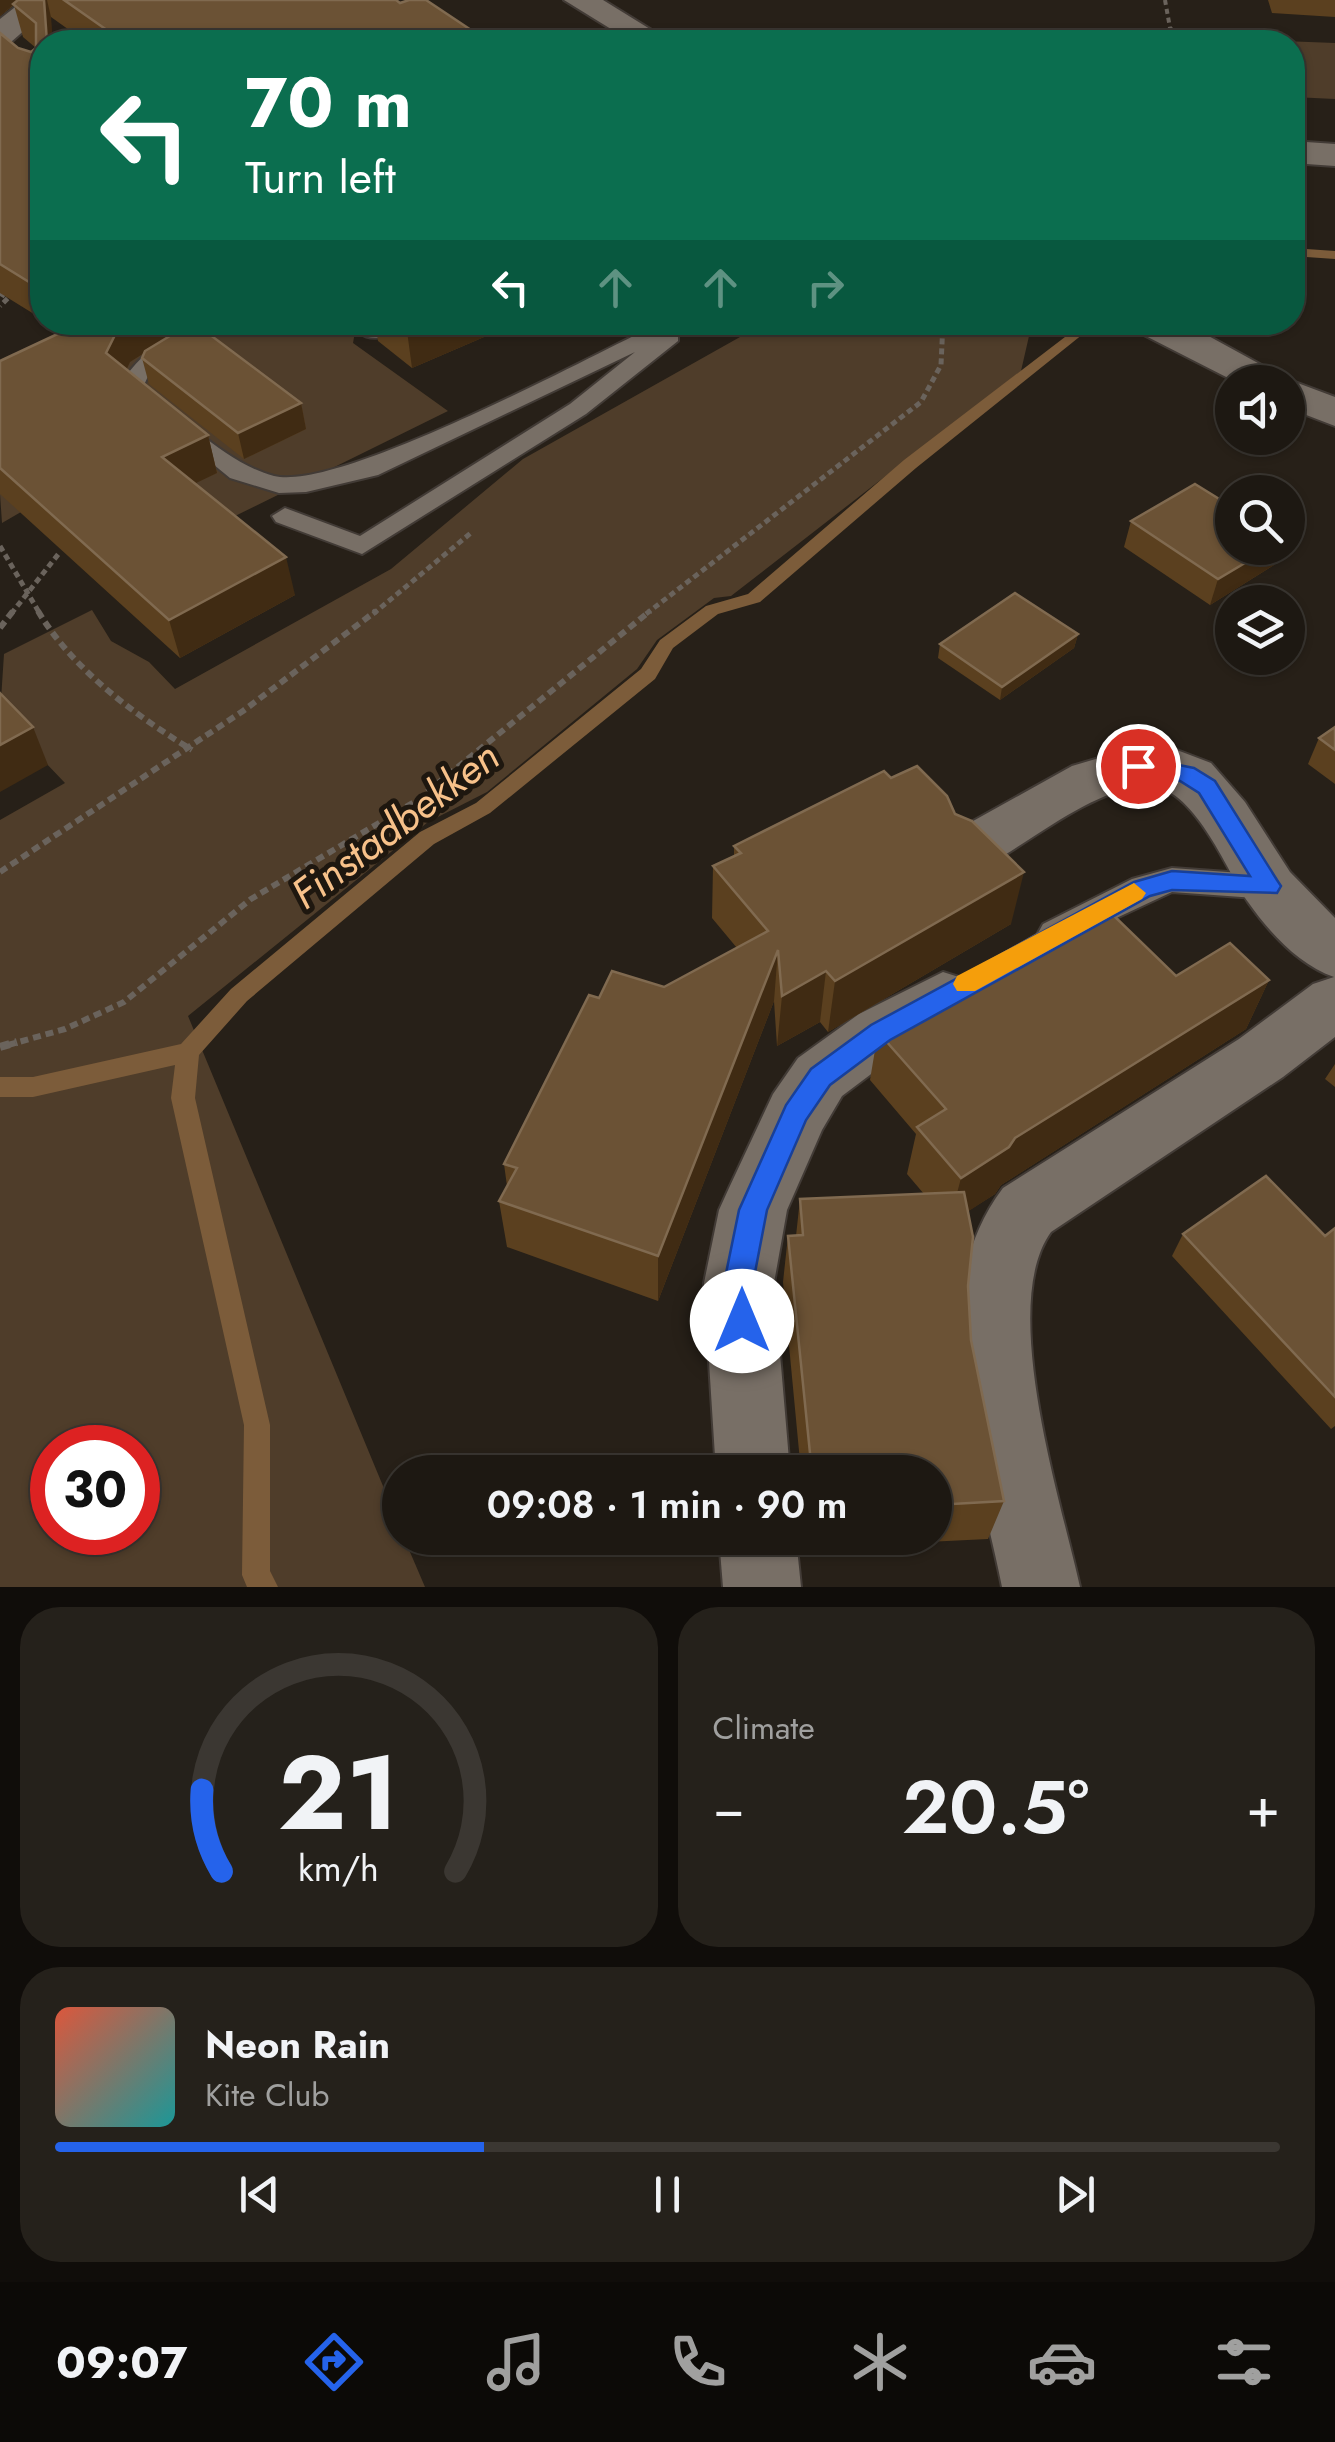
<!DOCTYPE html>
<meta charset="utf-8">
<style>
body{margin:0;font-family:Jost,sans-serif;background:#25211b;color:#f1f3f6;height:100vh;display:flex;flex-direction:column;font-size:38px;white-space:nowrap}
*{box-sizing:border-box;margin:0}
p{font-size:32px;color:#a0a09f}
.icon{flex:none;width:55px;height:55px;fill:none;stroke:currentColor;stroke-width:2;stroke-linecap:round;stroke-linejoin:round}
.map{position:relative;height:1587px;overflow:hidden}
.drawer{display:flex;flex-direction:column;gap:20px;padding:20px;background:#100d0a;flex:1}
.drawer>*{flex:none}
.guide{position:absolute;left:30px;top:30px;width:1275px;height:305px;border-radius:40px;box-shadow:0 2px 8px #0004,0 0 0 2px #3b3732;background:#0b6e4f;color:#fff;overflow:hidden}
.tools{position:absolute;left:1215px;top:365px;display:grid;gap:20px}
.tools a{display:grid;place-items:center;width:90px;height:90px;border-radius:50%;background:#1d1812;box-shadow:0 2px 8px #0004,0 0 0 2px #3b3732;font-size:50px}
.speed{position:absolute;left:30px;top:1425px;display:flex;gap:20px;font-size:50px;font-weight:700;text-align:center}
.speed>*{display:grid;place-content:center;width:130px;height:130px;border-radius:50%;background:#1d1812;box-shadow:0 2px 8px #0004,0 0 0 2px #3b3732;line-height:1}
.speed .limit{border:15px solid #d22;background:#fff;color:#111}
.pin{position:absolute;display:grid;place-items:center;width:85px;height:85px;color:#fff;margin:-42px;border:5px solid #fff;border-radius:50%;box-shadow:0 2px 10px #0007}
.me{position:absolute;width:110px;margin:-55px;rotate:0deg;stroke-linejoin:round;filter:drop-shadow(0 0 8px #0008)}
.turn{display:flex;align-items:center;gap:35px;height:210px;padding:0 50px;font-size:45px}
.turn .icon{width:130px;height:130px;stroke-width:2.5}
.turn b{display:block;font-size:70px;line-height:85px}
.lanes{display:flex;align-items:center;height:95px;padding:0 50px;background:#0003;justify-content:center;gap:50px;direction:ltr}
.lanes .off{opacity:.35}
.big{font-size:75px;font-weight:600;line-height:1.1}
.drawer .card{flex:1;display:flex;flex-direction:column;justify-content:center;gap:15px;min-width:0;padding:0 35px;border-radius:40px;background:#25211b}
.drawer .dial{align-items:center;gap:0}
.dial svg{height:260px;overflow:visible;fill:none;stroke:#3b3732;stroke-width:7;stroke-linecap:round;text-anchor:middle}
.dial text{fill:#f1f3f6;stroke:none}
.song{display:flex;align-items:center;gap:30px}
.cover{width:120px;height:120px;border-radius:15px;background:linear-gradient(135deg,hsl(10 70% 55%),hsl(180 70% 35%))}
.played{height:10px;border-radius:5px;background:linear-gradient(90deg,#2563eb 35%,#3b3732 35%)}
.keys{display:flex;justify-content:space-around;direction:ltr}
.heat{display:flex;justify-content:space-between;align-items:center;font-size:55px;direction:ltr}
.drawer .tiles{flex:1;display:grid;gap:20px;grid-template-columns:1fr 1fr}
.card:last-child{grid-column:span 2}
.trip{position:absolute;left:382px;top:1455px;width:570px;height:100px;border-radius:50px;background:#1d1812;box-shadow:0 2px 8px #0004,0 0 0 2px #3b3732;font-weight:600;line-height:100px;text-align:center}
.tabs{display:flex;height:160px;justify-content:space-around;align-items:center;background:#0c0a07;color:#a0a09f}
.tabs .icon{width:70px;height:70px}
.tabs .active{color:#2563eb}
.tabs b{font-size:45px;color:#f1f3f6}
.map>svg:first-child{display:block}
</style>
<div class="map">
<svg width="1335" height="1587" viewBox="0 0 1335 1587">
<rect width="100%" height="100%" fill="#272018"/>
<g fill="#4f3d2a" fill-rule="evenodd">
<path d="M 1177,37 L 1335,43 L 1335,99 L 1293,97 L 1292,42 L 1178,42 Z"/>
<path d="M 142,323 L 343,323 L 355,332 L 353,343 L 448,411 L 227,520 L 40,501 L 2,523 L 0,494 L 106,439 L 90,425 Z"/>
<path d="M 765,323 L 1032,323 L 1021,371 L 731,596 L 714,598 L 657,640 L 637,669 L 487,792 L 428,822 L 188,1016 L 400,1527 L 400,1538 L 404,1538 L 425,1587 L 0,1587 L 0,820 L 65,783 L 0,715 L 4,654 L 92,610 L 111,641 L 149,662 L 175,689 L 391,569 L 523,459 ZM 52,1448 L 138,1448 L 138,1532 L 52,1532 Z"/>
</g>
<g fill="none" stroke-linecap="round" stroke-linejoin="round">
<g fill="#7c5c3a" fill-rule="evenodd">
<path d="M 1292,248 L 1335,251 L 1335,259 L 1292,256 Z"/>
<path d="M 1078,327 L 1083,328 L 1083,334 L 916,468 L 760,602 L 718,614 L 673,648 L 655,679 L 490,813 L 434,844 L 247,1001 L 199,1055 L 195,1098 L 270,1425 L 270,1571 L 278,1587 L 247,1587 L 242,1575 L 244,1425 L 171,1098 L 175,1065 L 33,1097 L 0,1097 L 0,1077 L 33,1077 L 181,1044 L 231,989 L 420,832 L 476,803 L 641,669 L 660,640 L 706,606 L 748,594 L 904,460 Z"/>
</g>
<g stroke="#423b36" stroke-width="4">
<g id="lane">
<path d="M 662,322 L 692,322 L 678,332 L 678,341 L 586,414 L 362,554 L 276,522 L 272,516 L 285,508 L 360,536 L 570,404 L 635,352 L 378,475 L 306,492 L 279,493 L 230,478 L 119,387 C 131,366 158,335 185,341 L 185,351 L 149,374 L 144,385 C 183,417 225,463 274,476 C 340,492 590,356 662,322 Z"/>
<path d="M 1172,868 L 1269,875 L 1280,878 L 1285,887 L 1280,896 L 1269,899 L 1172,892 L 1065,942 L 1054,946 L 1043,942 L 1038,933 L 1043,924 L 1132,879 Z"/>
</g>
</g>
<g stroke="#423b36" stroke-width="4">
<g id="street">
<path d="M 24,0 L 59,0 L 11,42 L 0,45 L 0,19 Z"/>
<path d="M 349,322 L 392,322 L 395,327 L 389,336 C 371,340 360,338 349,322 Z"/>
<path d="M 1143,745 L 1169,747 L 1211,763 L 1245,802 L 1290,872 L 1335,918 L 1335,1037 L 1283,1077 L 1051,1232 C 998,1305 1061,1501 1080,1587 L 1002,1587 C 977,1462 918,1300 1003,1188 L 1239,1039 L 1313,984 L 1334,977 C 1299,965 1269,932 1248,902 C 1224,867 1191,776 1138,786 C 1085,796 1034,839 988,865 L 968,872 L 948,865 L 940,850 L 948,835 L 1072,766 Z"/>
<path d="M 943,972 L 965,979 L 974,997 L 965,1015 L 903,1050 L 842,1096 L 822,1130 L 787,1210 L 774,1283 L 790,1472 L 716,1472 L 704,1283 L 719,1210 L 729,1188 L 773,1094 L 798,1058 L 859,1014 Z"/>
<path d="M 719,1538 L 796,1538 L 801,1587 L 723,1587 Z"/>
</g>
</g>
<g stroke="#423b36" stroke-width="4">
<g id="secondary">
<path d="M 564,0 L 603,0 L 671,42 L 632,42 Z"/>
<path d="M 1292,141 L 1335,144 L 1335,166 L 1292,163 Z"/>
<path d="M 1130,322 L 1183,322 L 1287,379 L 1335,397 L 1335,426 L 1288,408 L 1288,382 L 1236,382 L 1136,331 Z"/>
</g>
</g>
<g stroke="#6a635c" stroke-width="4" stroke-dasharray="5 4" stroke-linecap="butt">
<path d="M 1165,0 L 1170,28 L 1186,42"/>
<path d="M 706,32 L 725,42"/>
</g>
<g stroke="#6a635c" stroke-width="5" stroke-dasharray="6 4" stroke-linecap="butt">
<path d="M 0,293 L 8,298 L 0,306"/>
<path d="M 0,546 L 40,614"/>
<path d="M 11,614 L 60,552"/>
<path d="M 373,614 L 472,532"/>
<path d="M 646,614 L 921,402 L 941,365 L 943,322"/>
</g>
<g stroke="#6a635c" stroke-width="6" stroke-dasharray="8 5" stroke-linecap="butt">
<path d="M 38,611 C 73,670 135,715 192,750"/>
<path d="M 0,628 L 13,611"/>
<path d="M 0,872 L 243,711 L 376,611"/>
<path d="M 8,1045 L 65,1029 L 124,1002 L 251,899 L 416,801 L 650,611"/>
</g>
<path stroke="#6a635c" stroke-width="8" stroke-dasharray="10 6" stroke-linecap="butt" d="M 0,1047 L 17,1042"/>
<use href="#lane" fill="#786f66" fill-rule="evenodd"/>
<use href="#street" fill="#786f66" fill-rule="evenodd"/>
<use href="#secondary" fill="#786f66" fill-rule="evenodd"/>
</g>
<g fill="#5b401f">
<path d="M 0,0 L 396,0 L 489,42 L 86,42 L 51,17 L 42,42 L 42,319 L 0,293 L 0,33 L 18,48 L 31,52 L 36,48 L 23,37 L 14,5 L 0,16 Z"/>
<path d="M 1268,0 L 1335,0 L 1335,17 L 1272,13 Z"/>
<path d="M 48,322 L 243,322 L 214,338 L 211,323 L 193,323 L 301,403 L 306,429 L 244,459 L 149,384 L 142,358 L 144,353 L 130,362 L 126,369 L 208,435 L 217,473 L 195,483 L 295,595 L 180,658 L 0,494 L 0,361 L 63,332 Z"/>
<path d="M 375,322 L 548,322 L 498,331 L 412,368 L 378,341 Z"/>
<path d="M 1131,521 L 1232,548 L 1280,548 L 1274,565 L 1210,605 L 1124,547 Z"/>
<path d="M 1078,634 L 1074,648 L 1000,700 L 938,658 L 940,644 Z"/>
<path d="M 1335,727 L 1335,784 L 1308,764 L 1319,738 Z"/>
<path d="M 734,846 L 1011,924 L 828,1032 L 820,1022 L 777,1046 L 774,1001 L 658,1301 L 507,1247 L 499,1201 L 507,1186 L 504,1164 L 599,998 L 664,987 L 737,948 L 712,918 L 713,866 L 734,856 Z"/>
<path d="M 1176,976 L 1269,980 L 1246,1029 L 1001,1185 L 995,1194 L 968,1211 L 968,1286 L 971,1340 L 1004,1501 L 988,1539 L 824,1547 L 823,1538 L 935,1538 L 935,1472 L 801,1472 L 783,1282 L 788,1236 L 796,1236 L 800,1199 L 924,1194 L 907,1174 L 916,1134 L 870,1080 L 878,1032 Z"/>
<path d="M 1335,1064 L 1335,1087 L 1325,1079 Z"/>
<path d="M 1335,1228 L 1335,1426 L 1331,1429 L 1172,1256 L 1183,1234 L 1325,1236 Z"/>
</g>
<g fill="#402b13">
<path d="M 0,0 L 19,0 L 0,16 Z"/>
<path d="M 44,0 L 47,0 L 51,17 L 53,42 L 47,42 Z"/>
<path d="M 123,322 L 193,322 L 130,362 L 117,390 L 106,353 L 120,325 Z"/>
<path d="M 210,322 L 243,322 L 214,338 Z"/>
<path d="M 428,322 L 548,322 L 498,331 L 412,368 L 407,331 Z"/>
<path d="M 301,403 L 306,429 L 244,459 L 238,433 Z"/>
<path d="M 208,435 L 217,473 L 173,494 L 162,457 Z"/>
<path d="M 1270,548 L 1280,548 L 1274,565 L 1210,605 L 1218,579 Z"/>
<path d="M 286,557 L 295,595 L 180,658 L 169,620 Z"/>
<path d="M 1078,634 L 1074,648 L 1000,700 L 1002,687 Z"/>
<path d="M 33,727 L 48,765 L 0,792 L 0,745 Z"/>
<path d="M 1024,872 L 1011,924 L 828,1032 L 835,981 Z"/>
<path d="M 778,950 L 774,1001 L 658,1301 L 658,1256 Z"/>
<path d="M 826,971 L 820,1022 L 777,1046 L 782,996 Z"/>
<path d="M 1269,980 L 1246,1029 L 1001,1185 L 995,1194 L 949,1224 L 961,1178 L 1015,1138 Z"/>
</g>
<g fill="#6b5235" stroke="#806a50" stroke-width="2.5">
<path d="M 18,0 L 44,0 L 47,42 L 42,42 L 42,290 L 0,264 L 0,33 L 18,48 L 31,52 L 36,48 L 36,23 L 13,4 Z"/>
<path d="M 64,0 L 396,0 L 400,3 L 409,0 L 426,0 L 489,42 L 124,42 Z"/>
<path d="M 83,322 L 123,322 L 120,325 L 106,353 L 208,435 L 162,457 L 286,557 L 169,620 L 0,468 L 0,361 Z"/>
<path d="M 193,322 L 301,403 L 238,433 L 142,358 L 145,351 Z"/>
<path d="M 396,322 L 428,322 L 407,331 Z"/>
<path d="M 1195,484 L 1232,507 L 1232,548 L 1270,548 L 1218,579 L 1131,521 Z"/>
<path d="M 1015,593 L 1078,634 L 1002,687 L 940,644 Z"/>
<path d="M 0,693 L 33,727 L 0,745 Z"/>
<path d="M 1335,727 L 1335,750 L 1319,738 Z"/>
<path d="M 917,766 L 947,796 L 955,814 L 972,821 L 1024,872 L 835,981 L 826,971 L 782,996 L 778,950 L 658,1256 L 499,1201 L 517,1168 L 504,1164 L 589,995 L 599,998 L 612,971 L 664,987 L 768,931 L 713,866 L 741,853 L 734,846 L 884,771 L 891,778 Z"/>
<path d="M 1111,913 L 1176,976 L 1230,943 L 1269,980 L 1015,1138 L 1009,1147 L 961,1178 L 917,1127 L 946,1109 L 878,1032 L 915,1004 L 1067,917 L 1086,928 Z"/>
<path d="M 1266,1176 L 1325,1236 L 1335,1228 L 1335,1397 L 1183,1234 Z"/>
<path d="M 964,1192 L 973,1237 L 968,1286 L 971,1340 L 1004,1501 L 935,1505 L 935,1472 L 828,1472 L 827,1463 L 811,1463 L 788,1236 L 803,1235 L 800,1199 Z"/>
</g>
<path fill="#2563eb" stroke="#184099" stroke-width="2.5" d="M 1138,757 L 1194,768 L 1215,781 L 1277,880 L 1281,886 L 1277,893 L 1172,890 L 1150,896 L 890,1040 L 830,1085 L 806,1120 L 767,1210 L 753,1283 L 756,1321 L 752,1331 L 742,1335 L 731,1331 L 724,1283 L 739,1210 L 786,1105 L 811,1069 L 871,1025 L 1134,882 L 1172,871 L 1250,876 L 1199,793 L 1180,781 L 1130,771 L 1127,766 Z"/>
<path fill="#f59e0b" d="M 1134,883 L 1146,893 L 1142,899 L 975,991 L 957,991 L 953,984 L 957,976 Z"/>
<g text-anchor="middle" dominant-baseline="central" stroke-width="10" stroke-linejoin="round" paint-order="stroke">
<g font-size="42" font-style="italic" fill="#f7c18a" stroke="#1e170f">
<text transform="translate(395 825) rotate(-37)">Finstadbekken</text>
</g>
</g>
</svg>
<div class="tools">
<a><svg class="icon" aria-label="sound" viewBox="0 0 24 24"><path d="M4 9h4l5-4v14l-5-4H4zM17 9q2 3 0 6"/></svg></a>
<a><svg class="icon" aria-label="search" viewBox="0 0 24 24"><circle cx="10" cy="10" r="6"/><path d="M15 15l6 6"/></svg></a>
<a><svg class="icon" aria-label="layers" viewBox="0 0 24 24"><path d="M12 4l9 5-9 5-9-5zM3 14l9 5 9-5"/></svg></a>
</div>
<div class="speed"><div class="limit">30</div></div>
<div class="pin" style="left:1138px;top:766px;background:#d93025"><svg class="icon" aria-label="arrive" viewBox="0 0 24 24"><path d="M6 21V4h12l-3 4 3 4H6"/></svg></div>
<svg class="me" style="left:742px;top:1321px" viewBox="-20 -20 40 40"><circle r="19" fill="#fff"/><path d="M0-13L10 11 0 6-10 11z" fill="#2563eb"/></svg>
<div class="trip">09:08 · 1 min · 90 m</div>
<div class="guide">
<div class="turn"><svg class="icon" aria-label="left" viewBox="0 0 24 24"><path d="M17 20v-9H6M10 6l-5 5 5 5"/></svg><div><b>70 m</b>Turn left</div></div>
<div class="lanes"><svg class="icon" aria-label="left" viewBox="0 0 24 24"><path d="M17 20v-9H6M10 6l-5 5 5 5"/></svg><svg class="icon off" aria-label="ahead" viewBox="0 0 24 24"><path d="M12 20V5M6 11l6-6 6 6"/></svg><svg class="icon off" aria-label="ahead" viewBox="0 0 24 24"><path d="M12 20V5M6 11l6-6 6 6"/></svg><svg class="icon off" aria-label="right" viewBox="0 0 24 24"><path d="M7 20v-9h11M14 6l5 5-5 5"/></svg></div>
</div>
</div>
<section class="drawer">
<div class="tiles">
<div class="card dial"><svg viewBox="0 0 100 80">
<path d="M14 69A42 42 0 1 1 86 69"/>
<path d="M14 69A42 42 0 0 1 8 44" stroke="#2563eb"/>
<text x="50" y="56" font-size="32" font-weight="700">21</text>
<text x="50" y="72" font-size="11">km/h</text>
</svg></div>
<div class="card"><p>Climate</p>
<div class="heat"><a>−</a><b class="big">20.5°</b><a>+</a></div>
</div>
<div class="card">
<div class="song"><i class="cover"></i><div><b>Neon Rain</b><p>Kite Club</p></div></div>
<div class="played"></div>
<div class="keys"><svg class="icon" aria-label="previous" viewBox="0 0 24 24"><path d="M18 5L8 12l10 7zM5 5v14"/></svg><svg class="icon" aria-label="pause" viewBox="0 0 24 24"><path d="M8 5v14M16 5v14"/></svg><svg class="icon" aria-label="next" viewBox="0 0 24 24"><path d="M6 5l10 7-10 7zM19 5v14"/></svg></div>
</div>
</div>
</section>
<nav class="tabs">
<b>09:07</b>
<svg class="icon active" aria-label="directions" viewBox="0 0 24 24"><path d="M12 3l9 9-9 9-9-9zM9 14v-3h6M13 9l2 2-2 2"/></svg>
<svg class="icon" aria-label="music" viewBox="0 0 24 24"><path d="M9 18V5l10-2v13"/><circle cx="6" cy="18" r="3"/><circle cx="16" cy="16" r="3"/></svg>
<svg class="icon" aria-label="phone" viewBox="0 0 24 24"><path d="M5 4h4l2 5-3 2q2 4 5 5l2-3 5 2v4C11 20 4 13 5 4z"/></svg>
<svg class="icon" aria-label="climate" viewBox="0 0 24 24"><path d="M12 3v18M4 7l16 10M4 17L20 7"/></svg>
<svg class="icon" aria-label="car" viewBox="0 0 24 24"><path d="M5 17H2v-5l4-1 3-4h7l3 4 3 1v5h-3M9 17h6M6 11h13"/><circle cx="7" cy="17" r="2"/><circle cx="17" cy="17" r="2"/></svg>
<svg class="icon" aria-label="filters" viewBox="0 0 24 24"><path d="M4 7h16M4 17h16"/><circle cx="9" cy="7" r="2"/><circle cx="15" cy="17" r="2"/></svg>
</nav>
